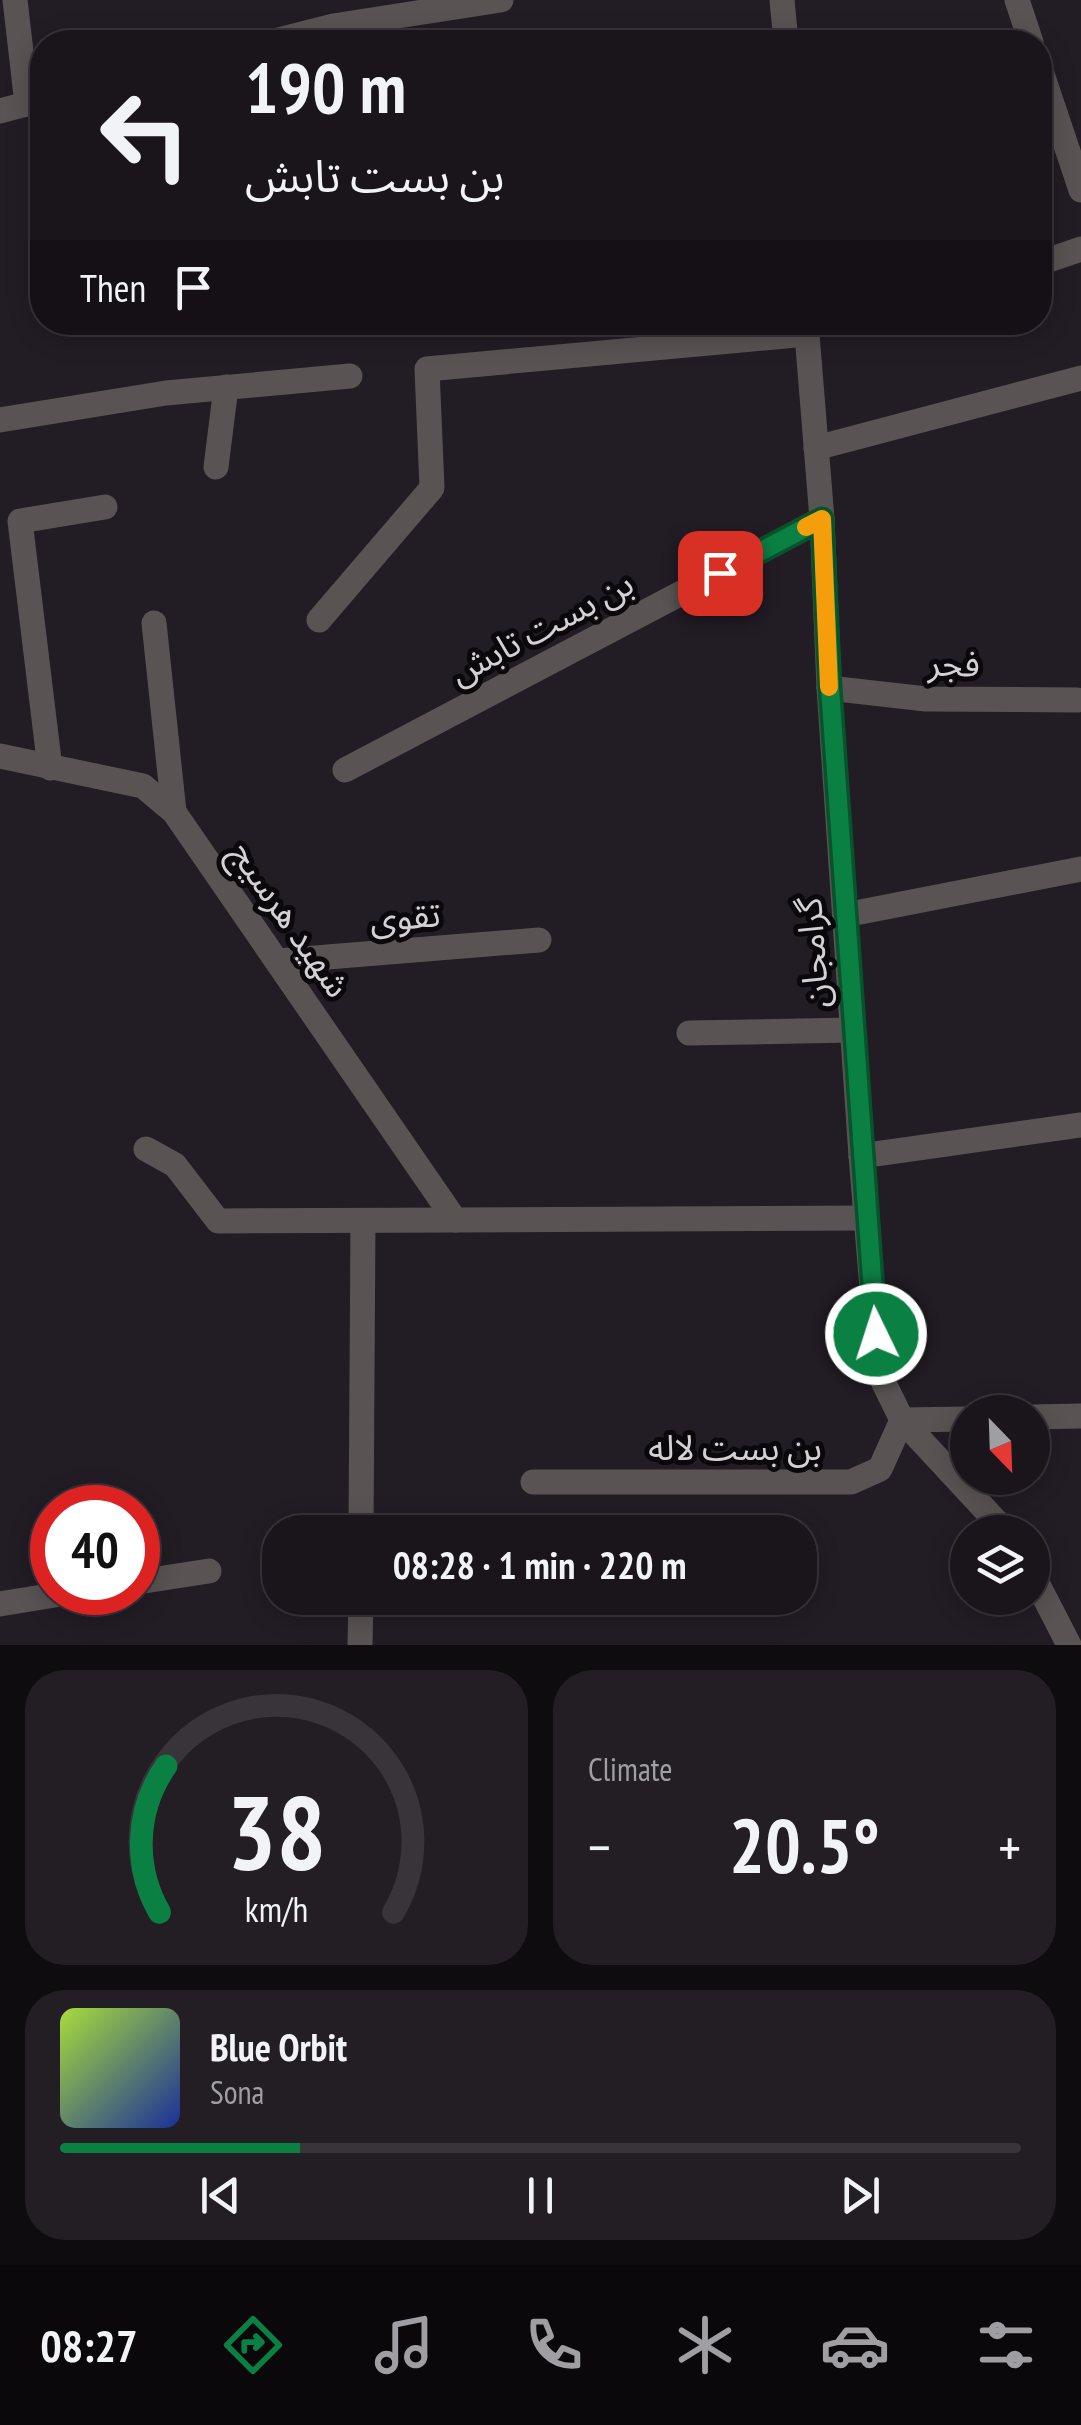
<!DOCTYPE html>
<meta charset="utf-8">
<style>
body{margin:0;font-family:"PT Sans Narrow","Noto Sans Arabic",sans-serif;background:#231e24;color:#f1f3f6;height:100vh;display:flex;flex-direction:column;font-size:38px;white-space:nowrap}
*{box-sizing:border-box;margin:0}
p{font-size:32px;color:#9f9fa3}
.icon{flex:none;width:55px;height:55px;fill:none;stroke:currentColor;stroke-width:2;stroke-linecap:round;stroke-linejoin:round}
.map{position:relative;height:1645px;overflow:hidden}
.panel{display:flex;flex-direction:column;gap:25px;padding:25px;background:#0e0c0f;flex:1}
.panel>*{flex:none}
.banner{position:absolute;left:30px;top:30px;width:1022px;height:305px;border-radius:40px;box-shadow:0 5px 25px #0003,0 0 0 2px #38343a;background:#1a151b;color:#f1f3f6;overflow:hidden}
.needle{width:65px;rotate:157deg}
.tools{position:absolute;left:950px;top:1395px;display:grid;gap:20px}
.tools a{display:grid;place-items:center;width:100px;height:100px;border-radius:50%;background:#1a151b;box-shadow:0 5px 25px #0003,0 0 0 2px #38343a;font-size:50px}
.speed{position:absolute;left:30px;top:1485px;display:flex;gap:20px;font-size:50px;font-weight:700;text-align:center}
.speed>*{display:grid;place-content:center;width:130px;height:130px;border-radius:50%;background:#1a151b;box-shadow:0 5px 25px #0003,0 0 0 2px #38343a;line-height:1}
.speed .limit{border:15px solid #d22;background:#fff;color:#111}
.pin{position:absolute;display:grid;place-items:center;width:85px;height:85px;color:#fff;margin:-42px;border-radius:20px;box-shadow:0 5px 15px #0006}
.me{position:absolute;width:110px;margin:-55px;rotate:356deg;stroke-linejoin:round;filter:drop-shadow(0 0 8px #0008)}
.turn{display:flex;align-items:center;gap:35px;height:210px;padding:0 50px;font-size:45px}
.turn .icon{width:130px;height:130px;stroke-width:2.5}
.turn b{display:block;font-size:70px;line-height:85px}
.then{display:flex;align-items:center;height:95px;padding:0 50px;background:#0003;gap:20px;font-size:38px}
.big{font-size:75px;font-weight:700;line-height:1.1}
.panel .tile{flex:1;display:flex;flex-direction:column;justify-content:center;gap:15px;min-width:0;padding:0 35px;border-radius:40px;background:#231e24}
.panel .dial{align-items:center;gap:0}
.dial svg{height:260px;overflow:visible;fill:none;stroke:#38343a;stroke-width:7;stroke-linecap:round;text-anchor:middle}
.dial text{fill:#f1f3f6;stroke:none}
.song{display:flex;align-items:center;gap:30px}
.cover{width:120px;height:120px;border-radius:15px;background:linear-gradient(135deg,hsl(80 70% 55%),hsl(230 70% 35%))}
.played{height:10px;border-radius:5px;background:linear-gradient(90deg,#0b8043 25%,#38343a 25%)}
.keys{display:flex;justify-content:space-around;direction:ltr}
.heat{display:flex;justify-content:space-between;align-items:center;font-size:55px;direction:ltr}
.panel .tiles{flex:1;display:grid;gap:25px;grid-template-columns:1fr 1fr}
.tile:last-child{grid-column:span 2}
.trip{position:absolute;left:262px;top:1515px;width:555px;height:100px;border-radius:40px;background:#1a151b;box-shadow:0 5px 25px #0003,0 0 0 2px #38343a;font-weight:700;line-height:100px;text-align:center}
.tab-bar{display:flex;height:160px;justify-content:space-around;align-items:center;background:#0a080b;color:#9f9fa3}
.tab-bar .icon{width:70px;height:70px}
.tab-bar .active{color:#0b8043}
.tab-bar b{font-size:45px;color:#f1f3f6}
.map>svg:first-child{display:block}
</style>
<div class="map">
<svg width="1081" height="1645" viewBox="0 0 1081 1645">
<rect width="100%" height="100%" fill="#221c24"/>
<g fill="none" stroke-linecap="round" stroke-linejoin="round">
<g stroke="#595453" stroke-width="25">
<path d="M 15,0 L 27,104"/>
<path d="M 782,0 L 786,42"/>
<path d="M 1017,0 L 1031,42"/>
<path d="M 270,42 L 333,26 L 501,0"/>
<path d="M 1040,68 L 1081,190"/>
<path d="M 0,111 L 42,100"/>
<path d="M 1040,263 L 1081,249"/>
<path d="M 806,322 L 822,519 L 829,688 L 861,1156 L 879,1373 L 902,1420 L 1006,1532"/>
<path d="M 0,420 L 166,393 L 350,376"/>
<path d="M 816,448 L 1081,378"/>
<path d="M 216,467 L 226,387"/>
<path d="M 319,620 L 432,488 L 427,369 L 807,334"/>
<path d="M 154,623 L 174,812"/>
<path d="M 829,688 L 926,699 L 1077,700"/>
<path d="M 0,756 L 143,786 L 174,812 L 455,1220 L 867,1218"/>
<path d="M 50,768 L 20,521 L 105,507"/>
<path d="M 345,770 L 822,519"/>
<path d="M 845,915 L 1081,869"/>
<path d="M 278,961 L 539,940"/>
<path d="M 689,1033 L 853,1030"/>
<path d="M 146,1149 L 175,1165 L 218,1221 L 455,1220"/>
<path d="M 861,1156 L 1081,1125"/>
<path d="M 1032,1417 L 1081,1416"/>
<path d="M 533,1482 L 851,1482 L 880,1469 L 902,1420 L 968,1419"/>
<path d="M 361,1532 L 363,1221"/>
<path d="M 1032,1573 L 1069,1645"/>
<path d="M 138,1582 L 209,1571"/>
<path d="M 0,1604 L 73,1592"/>
<path d="M 360,1645 L 361,1598"/>
</g>
</g>
<g fill="none" stroke-linecap="round" stroke-linejoin="round">
<g stroke="#07532c" stroke-width="25">
<path id="route" d="M 720,573 L 822,519 L 830,688 L 876,1334"/>
</g>
<use href="#route" stroke="#0b8043" stroke-width="18"/>
<path stroke="#f59e0b" stroke-width="18" d="M 806,527 L 822,519 L 829,687"/>
</g>
<g text-anchor="middle" dominant-baseline="central" stroke-width="10" stroke-linejoin="round" paint-order="stroke">
<g font-size="35" fill="#d4d0d5" stroke="#0a080b">
<text transform="translate(541 627) rotate(-28)">بن بست تابش</text>
<text transform="translate(954 663) rotate(1)">فجر</text>
<text transform="translate(405 916) rotate(-5)">تقوی</text>
<text transform="translate(291 919) rotate(55)">شهید هرسیج</text>
<text transform="translate(812 953) rotate(-94)">گرامجان</text>
<text x="735" y="1447">بن بست لاله</text>
</g>
</g>
</svg>
<div class="tools">
<a><svg class="needle" viewBox="-14 -14 28 28"><path d="M0-13l5 13h-10z" fill="#e53935"/><path d="M0 13l5-13h-10z" fill="#9f9fa3"/></svg></a>
<a><svg class="icon" aria-label="layers" viewBox="0 0 24 24"><path d="M12 4l9 5-9 5-9-5zM3 14l9 5 9-5"/></svg></a>
</div>
<div class="speed"><div class="limit">40</div></div>
<div class="pin" style="left:720px;top:573px;background:#d93025"><svg class="icon" aria-label="arrive" viewBox="0 0 24 24"><path d="M6 21V4h12l-3 4 3 4H6"/></svg></div>
<svg class="me" style="left:876px;top:1334px" viewBox="-20 -20 40 40"><circle r="17" fill="#0b8043" stroke="#fff" stroke-width="3"/><path d="M0-11L8 9 0 5-8 9z" fill="#fff"/></svg>
<div class="trip">08:28 · 1 min · 220 m</div>
<div class="banner">
<div class="turn"><svg class="icon" aria-label="left" viewBox="0 0 24 24"><path d="M17 20v-9H6M10 6l-5 5 5 5"/></svg><div><b>190 m</b>بن بست تابش</div></div>
<div class="then">Then<svg class="icon" aria-label="arrive" viewBox="0 0 24 24"><path d="M6 21V4h12l-3 4 3 4H6"/></svg></div>
</div>
</div>
<section class="panel">
<div class="tiles">
<div class="tile dial"><svg viewBox="0 0 100 80">
<path d="M14 69A42 42 0 1 1 86 69"/>
<path d="M14 69A42 42 0 0 1 16 24" stroke="#0b8043"/>
<text x="50" y="56" font-size="32" font-weight="700">38</text>
<text x="50" y="72" font-size="11">km/h</text>
</svg></div>
<div class="tile"><p>Climate</p>
<div class="heat"><a>−</a><b class="big">20.5°</b><a>+</a></div>
</div>
<div class="tile">
<div class="song"><i class="cover"></i><div><b>Blue Orbit</b><p>Sona</p></div></div>
<div class="played"></div>
<div class="keys"><svg class="icon" aria-label="previous" viewBox="0 0 24 24"><path d="M18 5L8 12l10 7zM5 5v14"/></svg><svg class="icon" aria-label="pause" viewBox="0 0 24 24"><path d="M8 5v14M16 5v14"/></svg><svg class="icon" aria-label="next" viewBox="0 0 24 24"><path d="M6 5l10 7-10 7zM19 5v14"/></svg></div>
</div>
</div>
</section>
<nav class="tab-bar">
<b>08:27</b>
<svg class="icon active" aria-label="directions" viewBox="0 0 24 24"><path d="M12 3l9 9-9 9-9-9zM9 14v-3h6M13 9l2 2-2 2"/></svg>
<svg class="icon" aria-label="music" viewBox="0 0 24 24"><path d="M9 18V5l10-2v13"/><circle cx="6" cy="18" r="3"/><circle cx="16" cy="16" r="3"/></svg>
<svg class="icon" aria-label="phone" viewBox="0 0 24 24"><path d="M5 4h4l2 5-3 2q2 4 5 5l2-3 5 2v4C11 20 4 13 5 4z"/></svg>
<svg class="icon" aria-label="climate" viewBox="0 0 24 24"><path d="M12 3v18M4 7l16 10M4 17L20 7"/></svg>
<svg class="icon" aria-label="car" viewBox="0 0 24 24"><path d="M5 17H2v-5l4-1 3-4h7l3 4 3 1v5h-3M9 17h6M6 11h13"/><circle cx="7" cy="17" r="2"/><circle cx="17" cy="17" r="2"/></svg>
<svg class="icon" aria-label="filters" viewBox="0 0 24 24"><path d="M4 7h16M4 17h16"/><circle cx="9" cy="7" r="2"/><circle cx="15" cy="17" r="2"/></svg>
</nav>
